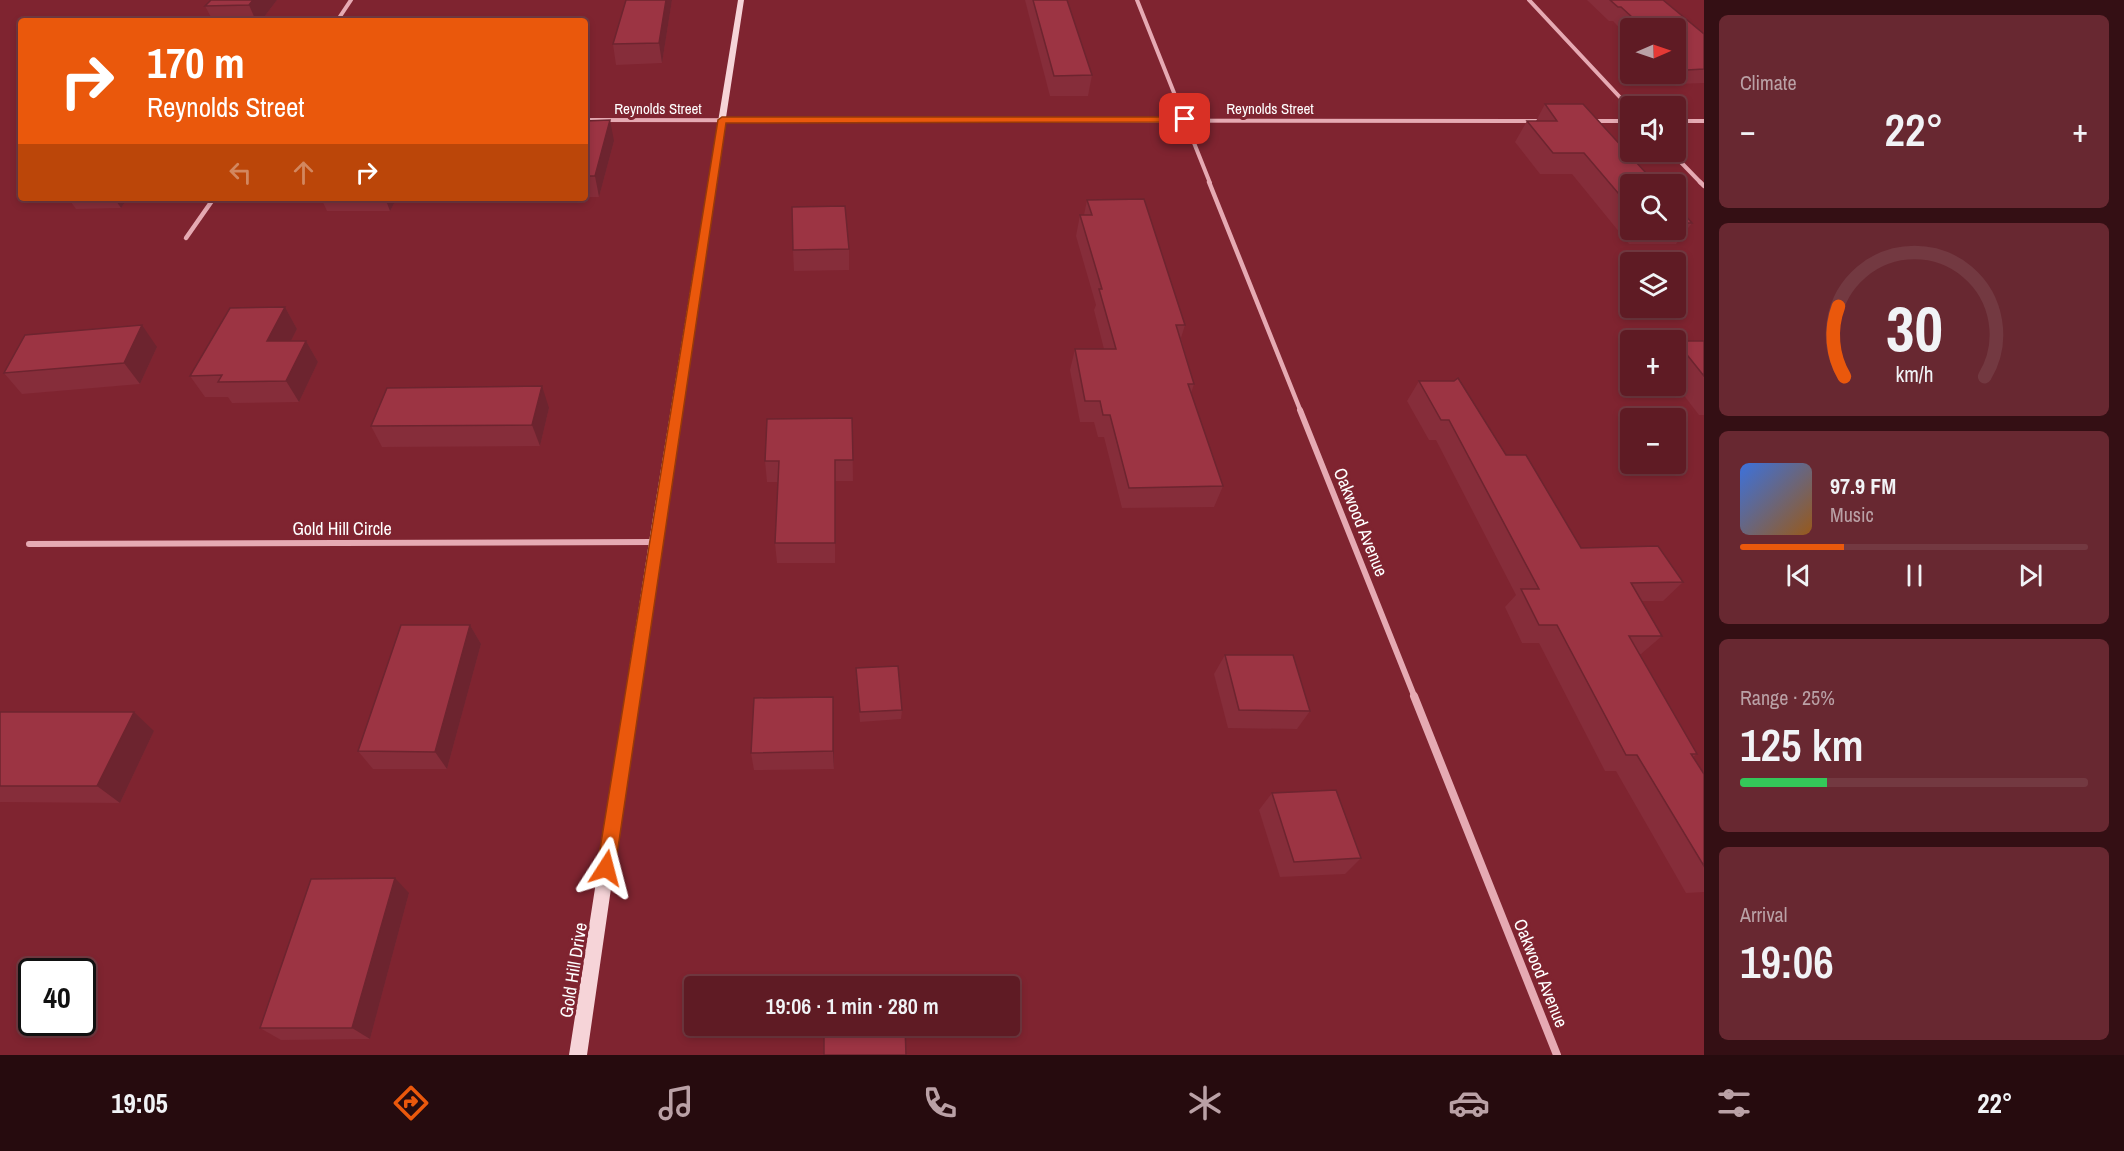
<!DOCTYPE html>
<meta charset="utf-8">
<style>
body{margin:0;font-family:"Archivo Narrow",sans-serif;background:#682831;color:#f1f3f6;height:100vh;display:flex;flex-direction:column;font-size:22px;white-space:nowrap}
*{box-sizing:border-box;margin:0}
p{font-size:20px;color:#baa1a6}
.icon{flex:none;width:33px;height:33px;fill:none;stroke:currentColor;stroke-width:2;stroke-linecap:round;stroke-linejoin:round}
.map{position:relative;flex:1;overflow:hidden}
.drawer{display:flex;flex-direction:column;gap:15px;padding:15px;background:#340f14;width:420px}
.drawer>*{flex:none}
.hud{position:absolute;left:18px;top:18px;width:570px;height:183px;border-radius:6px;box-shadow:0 3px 9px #0003,0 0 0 2px #733941;background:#ea580c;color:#fff;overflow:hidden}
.needle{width:39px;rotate:88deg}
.buttons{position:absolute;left:1620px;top:18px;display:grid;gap:12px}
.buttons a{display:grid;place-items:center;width:66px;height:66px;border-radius:6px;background:#5f1b24;box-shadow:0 3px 9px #0003,0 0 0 2px #733941;font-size:30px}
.speed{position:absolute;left:18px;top:958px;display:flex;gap:12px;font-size:30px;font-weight:700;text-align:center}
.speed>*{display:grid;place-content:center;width:78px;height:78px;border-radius:50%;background:#5f1b24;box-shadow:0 3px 9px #0003,0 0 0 2px #733941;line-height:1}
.speed .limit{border:3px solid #111;border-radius:9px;background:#fff;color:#111}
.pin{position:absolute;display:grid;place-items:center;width:51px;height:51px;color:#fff;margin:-26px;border-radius:12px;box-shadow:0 3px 9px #0006}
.me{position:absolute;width:66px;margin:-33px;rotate:9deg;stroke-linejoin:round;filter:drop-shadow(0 0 4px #0008)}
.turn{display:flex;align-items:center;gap:21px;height:126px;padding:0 30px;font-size:27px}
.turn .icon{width:78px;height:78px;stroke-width:2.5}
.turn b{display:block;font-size:42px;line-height:51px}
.lanes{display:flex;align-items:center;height:57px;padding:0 30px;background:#0003;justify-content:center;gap:30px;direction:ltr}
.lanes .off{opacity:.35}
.big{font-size:45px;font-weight:600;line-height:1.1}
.drawer .card{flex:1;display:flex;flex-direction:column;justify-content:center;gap:9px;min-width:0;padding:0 21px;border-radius:9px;background:#682831}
.drawer .dial{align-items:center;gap:0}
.dial svg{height:156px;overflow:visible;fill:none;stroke:#733941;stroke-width:7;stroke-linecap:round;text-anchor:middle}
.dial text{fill:#f1f3f6;stroke:none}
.song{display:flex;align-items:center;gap:18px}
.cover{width:72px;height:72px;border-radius:9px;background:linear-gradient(135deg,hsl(220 70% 55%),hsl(30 70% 35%))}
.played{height:6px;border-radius:3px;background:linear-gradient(90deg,#ea580c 30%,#733941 30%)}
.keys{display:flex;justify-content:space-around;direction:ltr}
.heat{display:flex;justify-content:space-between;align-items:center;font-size:33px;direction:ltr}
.charge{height:9px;border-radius:4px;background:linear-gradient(90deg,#34c759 25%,#733941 0)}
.trip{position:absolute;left:684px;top:976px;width:336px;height:60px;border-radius:6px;background:#5f1b24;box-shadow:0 3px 9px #0003,0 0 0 2px #733941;font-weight:600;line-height:60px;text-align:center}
.tab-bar{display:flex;height:96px;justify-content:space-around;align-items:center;background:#260b0e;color:#baa1a6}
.tab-bar .icon{width:42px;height:42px}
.tab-bar .on{color:#ea580c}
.tab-bar b{font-size:27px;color:#f1f3f6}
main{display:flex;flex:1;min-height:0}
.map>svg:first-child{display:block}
</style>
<main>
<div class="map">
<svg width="1704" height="1055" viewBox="0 0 1704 1055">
<rect width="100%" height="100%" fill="#7f2430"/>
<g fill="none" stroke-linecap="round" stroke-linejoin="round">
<g stroke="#e6aab3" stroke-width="4">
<path d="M 1137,0 L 1210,183"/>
<path d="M 1529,0 L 1630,108"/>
<path d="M 337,21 L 351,0"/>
<path d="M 585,120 L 1543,121"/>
<path d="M 1592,121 L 1630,121"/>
<path d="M 1676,121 L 1704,121"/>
<path d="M 1671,152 L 1701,183"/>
</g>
<g stroke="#e6aab3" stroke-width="4.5">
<path d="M 1209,182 L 1301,412"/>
<path d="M 1700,182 L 1704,186"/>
<path d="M 186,238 L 214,198"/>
</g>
<g stroke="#e6aab3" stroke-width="6">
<path d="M 1300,410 L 1415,698"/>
<path d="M 29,544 L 655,542"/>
</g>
<path stroke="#e6aab3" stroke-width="8" d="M 1414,696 L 1557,1055"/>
<path fill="#f6d4d8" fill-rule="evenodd" d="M 738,0 L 744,0 L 661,542 L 587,1055 L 569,1055 L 649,542 Z"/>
</g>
<g fill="#862d3a">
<path d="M 277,0 L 261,21 L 213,21 L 205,6 Z"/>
<path d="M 672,0 L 662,63 L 616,65 L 613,44 Z"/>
<path d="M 1025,0 L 1067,0 L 1092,75 L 1088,96 L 1050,96 Z"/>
<path d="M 1587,0 L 1663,0 L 1704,34 L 1704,83 L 1677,84 L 1666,74 L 1676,74 L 1676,28 L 1630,28 L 1630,39 L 1613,21 L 1609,21 Z"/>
<path d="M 1545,104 L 1630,184 L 1630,230 L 1676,230 L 1676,205 L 1692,223 L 1676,244 L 1629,244 L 1572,174 L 1540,174 L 1515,142 L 1527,121 L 1536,121 Z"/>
<path d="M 585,121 L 614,141 L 599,197 L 585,197 Z"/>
<path d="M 68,198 L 128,198 L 121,208 L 76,209 Z"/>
<path d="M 321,198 L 397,198 L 390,211 L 327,211 Z"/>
<path d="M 1087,200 L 1185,325 L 1181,338 L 1194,384 L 1191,393 L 1223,486 L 1214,507 L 1122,508 L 1104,437 L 1098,437 L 1094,422 L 1080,422 L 1070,370 L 1075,349 L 1104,349 L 1094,310 L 1096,305 L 1076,236 L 1080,215 L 1084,215 Z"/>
<path d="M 849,249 L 849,270 L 794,271 L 793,250 Z"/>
<path d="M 285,307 L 297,329 L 291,341 L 306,341 L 318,362 L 299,402 L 232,403 L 228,397 L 205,397 L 190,376 Z"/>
<path d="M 1676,341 L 1704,341 L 1704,415 L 1699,415 L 1676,385 Z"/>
<path d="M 157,347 L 140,384 L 22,394 L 4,373 Z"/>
<path d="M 1419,381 L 1506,455 L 1581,548 L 1683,582 L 1663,601 L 1641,601 L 1662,636 L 1641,654 L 1639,654 L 1697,754 L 1693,757 L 1704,774 L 1704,892 L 1686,893 L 1616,771 L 1605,771 L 1539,643 L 1522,643 L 1505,607 L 1516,595 L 1436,440 L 1429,440 L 1407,401 Z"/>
<path d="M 549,408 L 540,446 L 382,447 L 371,426 Z"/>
<path d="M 852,418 L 853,481 L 835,481 L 835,563 L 777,563 L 775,543 L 778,482 L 767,482 L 765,461 Z"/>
<path d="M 470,625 L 481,644 L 447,769 L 373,769 L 358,751 Z"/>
<path d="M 1225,655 L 1310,711 L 1297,729 L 1228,728 L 1214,674 Z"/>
<path d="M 856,668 L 902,710 L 901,719 L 860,722 Z"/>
<path d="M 833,697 L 834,769 L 754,770 L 751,753 Z"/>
<path d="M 0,712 L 154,731 L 120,803 L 0,802 Z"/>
<path d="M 1272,793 L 1361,858 L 1345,874 L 1280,877 L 1259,810 Z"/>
<path d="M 409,893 L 370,1039 L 281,1040 L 260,1028 Z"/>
</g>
<g fill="#6d242f">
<path d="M 253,0 L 277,0 L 261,21 L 256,21 L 249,5 Z"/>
<path d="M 666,0 L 672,0 L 662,63 L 659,43 Z"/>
<path d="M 610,120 L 614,141 L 599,197 L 595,176 Z"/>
<path d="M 114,198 L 128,198 L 121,208 Z"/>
<path d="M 385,198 L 397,198 L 390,211 Z"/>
<path d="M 285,307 L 297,329 L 280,363 L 267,341 Z"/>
<path d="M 142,325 L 157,347 L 140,384 L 124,363 Z"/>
<path d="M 306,341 L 318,362 L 299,402 L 286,381 Z"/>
<path d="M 542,386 L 549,408 L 540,446 L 532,425 Z"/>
<path d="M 470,625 L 481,644 L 447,769 L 435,752 Z"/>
<path d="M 833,697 L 834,715 L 834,769 L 833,751 Z"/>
<path d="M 134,712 L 154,731 L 120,803 L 97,786 Z"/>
<path d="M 395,878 L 409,893 L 370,1039 L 352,1028 Z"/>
</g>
<g fill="#9c3443" stroke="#6d242f" stroke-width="1.5">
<path d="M 211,0 L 253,0 L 249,5 L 205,6 Z"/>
<path d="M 626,0 L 666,0 L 659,43 L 613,44 Z"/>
<path d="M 1033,0 L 1067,0 L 1092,75 L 1054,76 Z"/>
<path d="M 1610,0 L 1663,0 L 1704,34 L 1704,69 L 1687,70 L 1676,59 L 1676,28 L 1644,28 L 1621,7 L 1618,7 Z"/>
<path d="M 1545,104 L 1583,104 L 1656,184 L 1630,184 L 1630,207 L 1584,153 L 1553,153 L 1527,121 L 1557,121 Z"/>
<path d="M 610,120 L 595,176 L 585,176 L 585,121 Z"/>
<path d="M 1144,199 L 1185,325 L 1176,325 L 1194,384 L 1188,384 L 1223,486 L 1129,488 L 1110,415 L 1103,415 L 1100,401 L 1085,401 L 1075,349 L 1116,349 L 1099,289 L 1102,289 L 1080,215 L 1092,215 L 1087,200 Z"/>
<path d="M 1676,205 L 1692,223 L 1676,223 Z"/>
<path d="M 845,206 L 849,249 L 793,250 L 792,207 Z"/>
<path d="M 285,307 L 267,341 L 306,341 L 286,381 L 218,382 L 222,375 L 190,376 L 230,308 Z"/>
<path d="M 142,325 L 124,363 L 4,373 L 25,335 Z"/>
<path d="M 1676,341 L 1704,341 L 1704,376 Z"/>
<path d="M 1458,378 L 1506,455 L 1526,455 L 1581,548 L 1658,546 L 1683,582 L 1631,583 L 1662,636 L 1629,636 L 1697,754 L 1691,754 L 1704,774 L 1704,866 L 1637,755 L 1626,755 L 1557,625 L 1539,625 L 1521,589 L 1539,589 L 1449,420 L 1441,420 L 1419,381 L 1454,381 Z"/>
<path d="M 542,386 L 532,425 L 371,426 L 387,388 Z"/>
<path d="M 852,418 L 853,460 L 835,460 L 835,543 L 775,543 L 779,461 L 765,461 L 767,419 Z"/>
<path d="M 401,625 L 470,625 L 435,752 L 358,751 Z"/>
<path d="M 1225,655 L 1293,655 L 1310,711 L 1239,710 Z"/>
<path d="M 898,666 L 902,710 L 860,712 L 856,668 Z"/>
<path d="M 833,697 L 833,751 L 751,753 L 754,698 Z"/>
<path d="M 0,712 L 134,712 L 97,786 L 0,786 Z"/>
<path d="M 1336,790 L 1361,858 L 1294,862 L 1272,793 Z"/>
<path d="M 395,878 L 352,1028 L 260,1028 L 311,879 Z"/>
<path d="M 824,1026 L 905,1026 L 906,1055 L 824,1055 Z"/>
</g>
<path fill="#ea580c" stroke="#983908" stroke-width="1.5" d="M 722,117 L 1185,117 L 1189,119 L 1185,122 L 726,123 L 615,868 L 612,875 L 606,877 L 600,875 L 597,868 L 718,120 Z"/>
<g text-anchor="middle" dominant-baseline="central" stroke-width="6" stroke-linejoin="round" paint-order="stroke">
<g font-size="15" fill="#fff" stroke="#7f2430">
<text x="658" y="108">Reynolds Street</text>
<text x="1270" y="108">Reynolds Street</text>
</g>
<g font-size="18" fill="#fff" stroke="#7f2430">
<text transform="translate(1361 522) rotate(68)">Oakwood Avenue</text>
<text x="342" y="528">Gold Hill Circle</text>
<text transform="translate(573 970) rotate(-81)">Gold Hill Drive</text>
<text transform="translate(1541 973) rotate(68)">Oakwood Avenue</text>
</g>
</g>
</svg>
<div class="buttons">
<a><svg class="needle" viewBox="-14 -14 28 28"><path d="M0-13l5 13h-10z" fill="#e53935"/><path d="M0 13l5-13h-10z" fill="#baa1a6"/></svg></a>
<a><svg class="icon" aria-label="sound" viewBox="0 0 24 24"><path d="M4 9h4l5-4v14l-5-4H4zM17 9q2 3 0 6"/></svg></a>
<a><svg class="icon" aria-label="search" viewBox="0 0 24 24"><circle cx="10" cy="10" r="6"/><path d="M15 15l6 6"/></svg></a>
<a><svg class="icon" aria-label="layers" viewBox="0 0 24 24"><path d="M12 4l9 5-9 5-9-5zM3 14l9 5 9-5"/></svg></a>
<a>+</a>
<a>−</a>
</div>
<div class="speed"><div class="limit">40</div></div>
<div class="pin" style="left:1185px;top:119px;background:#d93025"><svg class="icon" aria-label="arrive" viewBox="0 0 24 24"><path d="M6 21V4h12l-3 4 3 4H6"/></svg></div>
<svg class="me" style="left:606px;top:868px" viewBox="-20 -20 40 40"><path d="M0-17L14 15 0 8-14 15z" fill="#ea580c" stroke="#fff" stroke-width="4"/></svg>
<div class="trip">19:06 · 1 min · 280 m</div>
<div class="hud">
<div class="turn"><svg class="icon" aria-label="right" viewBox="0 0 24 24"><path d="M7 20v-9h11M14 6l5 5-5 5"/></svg><div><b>170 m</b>Reynolds Street</div></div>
<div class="lanes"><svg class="icon off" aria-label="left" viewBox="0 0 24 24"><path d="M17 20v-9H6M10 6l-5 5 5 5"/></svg><svg class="icon off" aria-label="ahead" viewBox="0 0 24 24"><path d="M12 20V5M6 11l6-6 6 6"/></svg><svg class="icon" aria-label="right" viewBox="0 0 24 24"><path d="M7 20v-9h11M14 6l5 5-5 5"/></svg></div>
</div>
</div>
<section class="drawer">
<div class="card"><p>Climate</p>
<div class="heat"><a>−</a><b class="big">22°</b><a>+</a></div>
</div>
<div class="card dial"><svg viewBox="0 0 100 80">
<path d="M14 69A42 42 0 1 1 86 69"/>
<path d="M14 69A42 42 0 0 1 11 33" stroke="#ea580c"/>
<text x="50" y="56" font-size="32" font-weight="700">30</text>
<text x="50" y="72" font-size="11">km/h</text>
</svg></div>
<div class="card">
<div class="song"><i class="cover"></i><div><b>97.9 FM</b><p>Music</p></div></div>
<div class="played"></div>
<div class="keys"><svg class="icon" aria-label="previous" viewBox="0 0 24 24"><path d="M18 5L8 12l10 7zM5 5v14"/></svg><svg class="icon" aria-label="pause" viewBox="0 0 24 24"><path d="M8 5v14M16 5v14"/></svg><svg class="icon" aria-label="next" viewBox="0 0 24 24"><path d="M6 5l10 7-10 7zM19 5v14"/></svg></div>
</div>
<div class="card"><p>Range · 25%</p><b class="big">125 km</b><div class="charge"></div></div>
<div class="card"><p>Arrival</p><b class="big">19:06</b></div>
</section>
</main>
<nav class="tab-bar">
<b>19:05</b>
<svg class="icon on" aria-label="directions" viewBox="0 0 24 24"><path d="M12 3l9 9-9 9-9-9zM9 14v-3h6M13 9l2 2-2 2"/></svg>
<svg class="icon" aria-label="music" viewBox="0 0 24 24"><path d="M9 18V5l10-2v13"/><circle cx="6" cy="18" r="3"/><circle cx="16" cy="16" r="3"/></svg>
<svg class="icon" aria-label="phone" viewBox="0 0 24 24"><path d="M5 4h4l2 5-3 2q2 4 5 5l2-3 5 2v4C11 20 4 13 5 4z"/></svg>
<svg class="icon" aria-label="climate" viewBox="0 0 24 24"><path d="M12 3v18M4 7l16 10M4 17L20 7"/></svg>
<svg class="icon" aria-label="car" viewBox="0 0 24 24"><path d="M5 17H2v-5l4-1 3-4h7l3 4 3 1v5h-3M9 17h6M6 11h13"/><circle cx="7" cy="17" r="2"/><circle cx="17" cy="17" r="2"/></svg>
<svg class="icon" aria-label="filters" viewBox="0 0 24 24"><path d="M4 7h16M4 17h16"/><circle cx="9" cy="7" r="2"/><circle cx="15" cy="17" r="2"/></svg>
<b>22°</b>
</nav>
